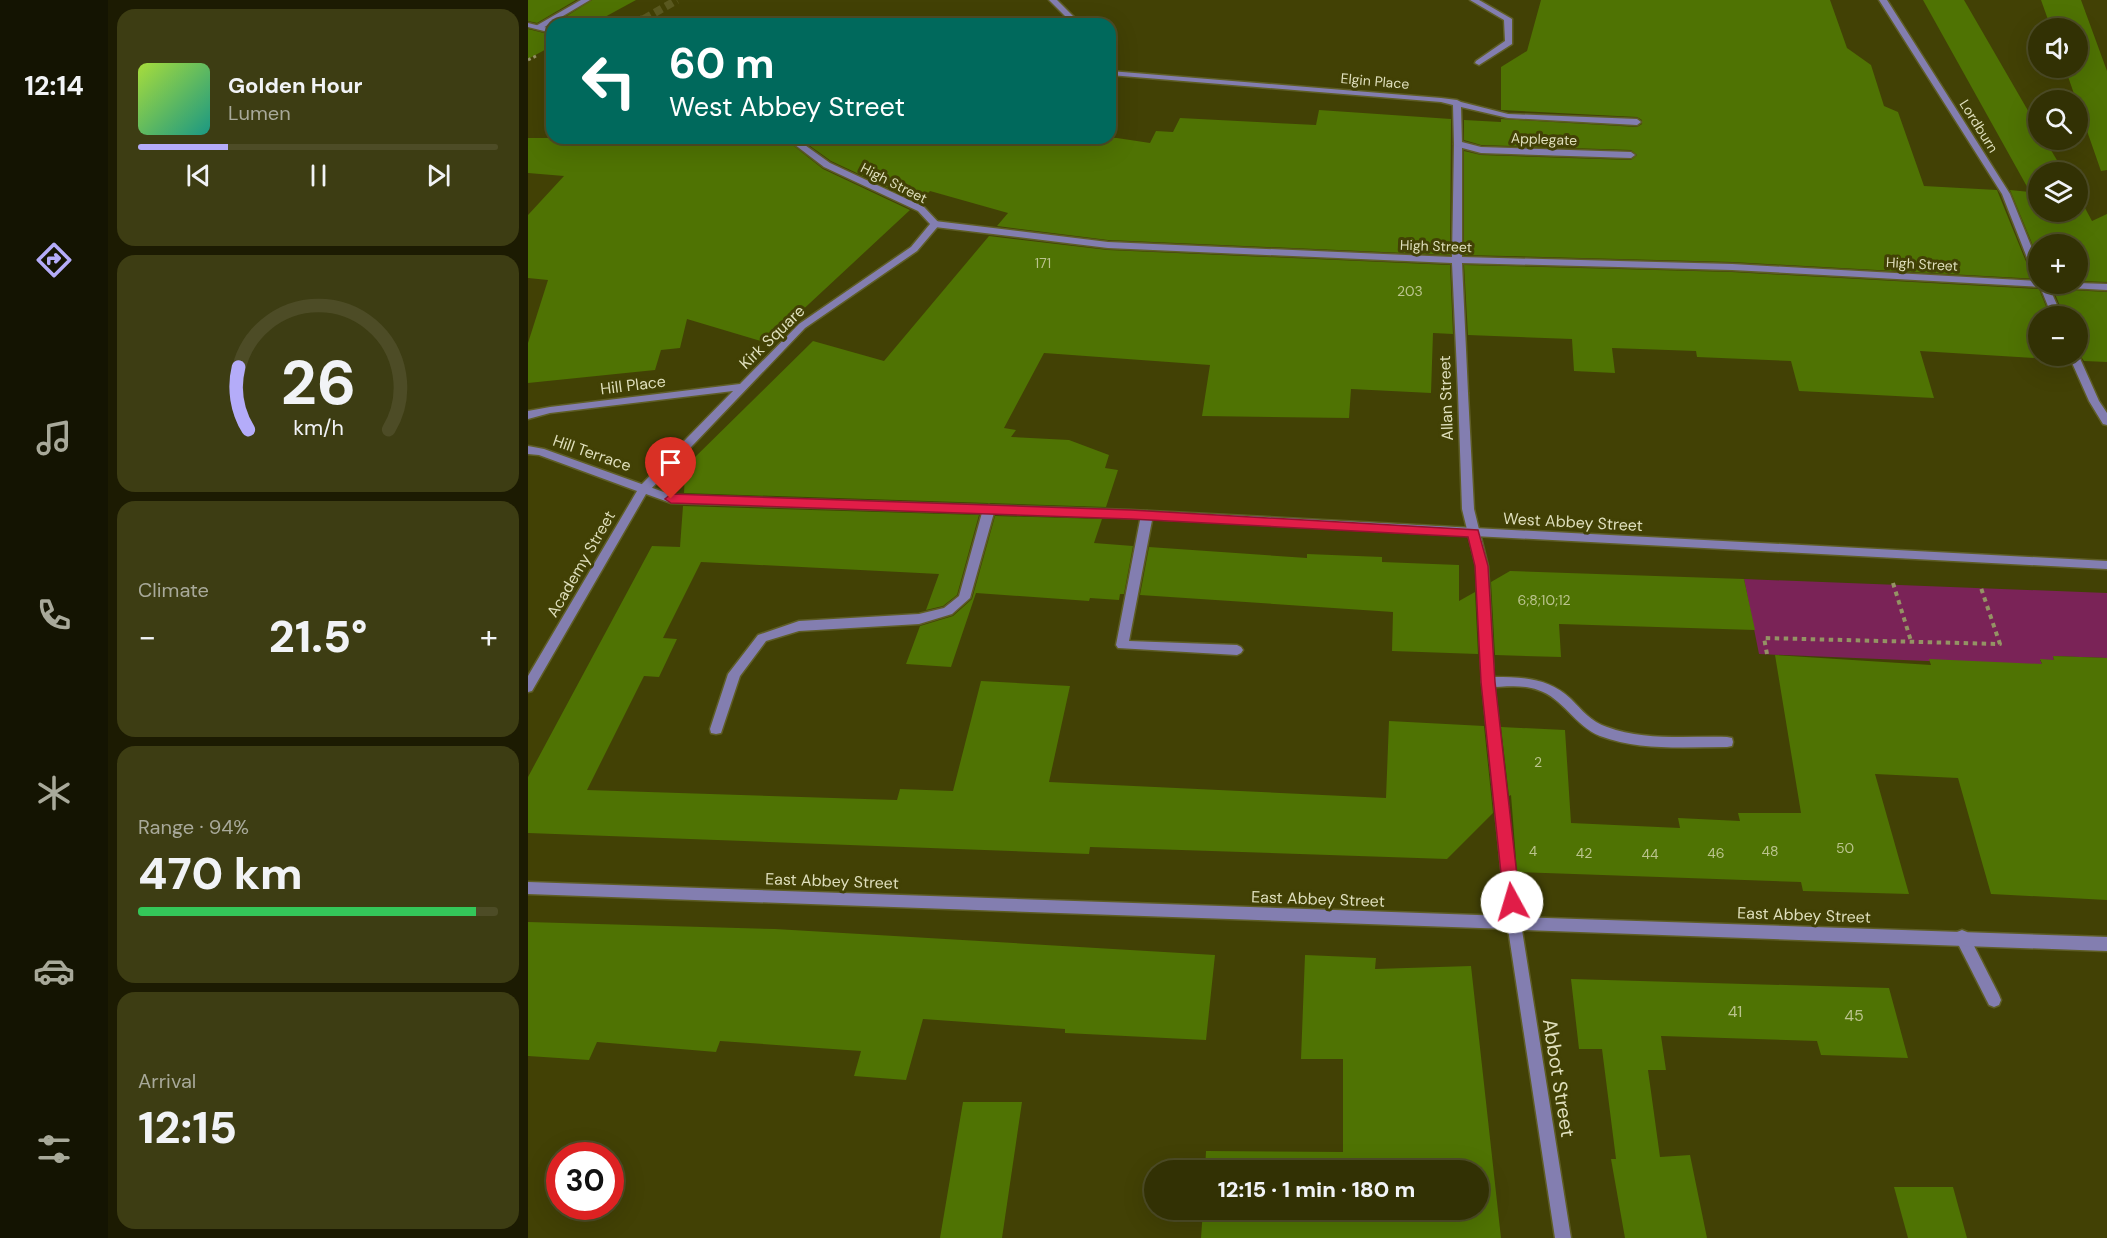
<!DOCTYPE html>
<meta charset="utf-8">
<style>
body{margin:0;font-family:"DM Sans",sans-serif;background:#3d3d13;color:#f1f3f6;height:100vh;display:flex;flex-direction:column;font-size:22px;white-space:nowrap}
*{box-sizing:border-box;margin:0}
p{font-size:20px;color:#a8a99a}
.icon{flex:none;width:33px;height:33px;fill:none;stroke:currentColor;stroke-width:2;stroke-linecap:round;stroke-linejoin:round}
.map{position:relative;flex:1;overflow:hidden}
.side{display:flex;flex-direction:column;gap:9px;padding:9px;background:#1c1b02;width:420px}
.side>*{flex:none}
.banner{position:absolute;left:18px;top:18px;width:570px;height:126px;border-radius:18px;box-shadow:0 6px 24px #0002,0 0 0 2px #4d4c26;background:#00695c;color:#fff;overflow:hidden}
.tools{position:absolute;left:1500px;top:18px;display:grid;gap:12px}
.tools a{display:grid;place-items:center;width:60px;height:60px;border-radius:50%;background:#323104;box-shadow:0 6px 24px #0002,0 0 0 2px #4d4c26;font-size:30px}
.speed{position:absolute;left:18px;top:1142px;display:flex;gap:12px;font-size:30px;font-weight:700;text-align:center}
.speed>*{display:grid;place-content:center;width:78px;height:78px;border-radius:50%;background:#323104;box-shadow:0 6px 24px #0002,0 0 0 2px #4d4c26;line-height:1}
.speed .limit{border:9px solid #d22;background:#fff;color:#111}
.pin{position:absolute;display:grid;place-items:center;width:51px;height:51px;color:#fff;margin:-62px -26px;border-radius:50% 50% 50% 0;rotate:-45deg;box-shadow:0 0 6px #0007}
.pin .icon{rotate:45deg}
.me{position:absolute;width:66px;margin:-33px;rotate:354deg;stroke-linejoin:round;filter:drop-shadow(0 0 4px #0008)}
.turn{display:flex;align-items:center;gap:21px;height:126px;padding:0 24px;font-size:27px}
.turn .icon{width:78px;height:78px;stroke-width:2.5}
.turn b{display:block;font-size:42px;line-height:51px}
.big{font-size:45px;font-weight:800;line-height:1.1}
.side .widget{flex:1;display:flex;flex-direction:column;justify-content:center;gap:9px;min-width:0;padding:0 21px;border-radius:18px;background:#3d3d13}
.side .dial{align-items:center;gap:0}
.dial svg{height:156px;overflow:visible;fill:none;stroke:#4d4c26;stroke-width:7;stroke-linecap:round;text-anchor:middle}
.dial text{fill:#f1f3f6;stroke:none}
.song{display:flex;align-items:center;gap:18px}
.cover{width:72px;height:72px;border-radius:9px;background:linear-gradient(135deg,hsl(80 70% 55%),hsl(170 70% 35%))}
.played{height:6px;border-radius:3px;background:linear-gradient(90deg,#b4acf9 25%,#4d4c26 25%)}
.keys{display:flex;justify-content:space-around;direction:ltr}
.heat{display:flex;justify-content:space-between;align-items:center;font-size:33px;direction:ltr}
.charge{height:9px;border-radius:4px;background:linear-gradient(90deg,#34c759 94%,#4d4c26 0)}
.trip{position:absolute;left:616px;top:1160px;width:345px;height:60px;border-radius:30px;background:#323104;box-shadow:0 6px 24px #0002,0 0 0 2px #4d4c26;font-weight:800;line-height:60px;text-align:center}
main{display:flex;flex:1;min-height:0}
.menu{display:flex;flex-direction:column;width:108px;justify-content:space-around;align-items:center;background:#141402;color:#a8a99a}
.menu .icon{width:42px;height:42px}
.menu .on{color:#b4acf9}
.menu b{font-size:27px;color:#f1f3f6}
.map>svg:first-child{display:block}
</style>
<main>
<nav class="menu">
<b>12:14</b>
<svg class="icon on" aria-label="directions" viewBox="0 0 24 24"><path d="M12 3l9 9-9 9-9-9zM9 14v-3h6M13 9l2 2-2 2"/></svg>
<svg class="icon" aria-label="music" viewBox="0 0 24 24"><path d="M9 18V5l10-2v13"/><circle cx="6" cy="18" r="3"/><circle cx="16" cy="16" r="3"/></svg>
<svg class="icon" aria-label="phone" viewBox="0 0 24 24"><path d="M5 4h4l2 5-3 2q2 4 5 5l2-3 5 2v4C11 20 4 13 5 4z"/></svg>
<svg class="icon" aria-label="climate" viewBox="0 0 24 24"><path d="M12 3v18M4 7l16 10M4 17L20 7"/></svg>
<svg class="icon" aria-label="car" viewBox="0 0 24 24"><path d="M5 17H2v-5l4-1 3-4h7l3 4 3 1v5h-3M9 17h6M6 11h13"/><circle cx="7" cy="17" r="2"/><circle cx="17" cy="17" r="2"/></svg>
<svg class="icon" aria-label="filters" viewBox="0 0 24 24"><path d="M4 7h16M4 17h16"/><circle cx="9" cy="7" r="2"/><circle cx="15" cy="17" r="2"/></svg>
</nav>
<section class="side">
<div class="widget">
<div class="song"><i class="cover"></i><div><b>Golden Hour</b><p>Lumen</p></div></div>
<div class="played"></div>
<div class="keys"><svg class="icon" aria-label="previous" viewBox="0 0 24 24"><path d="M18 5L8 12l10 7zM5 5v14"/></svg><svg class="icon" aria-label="pause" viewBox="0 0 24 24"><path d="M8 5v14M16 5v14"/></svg><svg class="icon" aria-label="next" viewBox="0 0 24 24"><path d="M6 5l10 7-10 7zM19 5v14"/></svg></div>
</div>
<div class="widget dial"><svg viewBox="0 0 100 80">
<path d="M14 69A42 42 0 1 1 86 69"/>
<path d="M14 69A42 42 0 0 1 9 37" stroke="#b4acf9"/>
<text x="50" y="56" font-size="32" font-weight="700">26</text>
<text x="50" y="72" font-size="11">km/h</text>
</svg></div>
<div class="widget"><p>Climate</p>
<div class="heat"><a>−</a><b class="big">21.5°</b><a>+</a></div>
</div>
<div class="widget"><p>Range · 94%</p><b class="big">470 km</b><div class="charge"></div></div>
<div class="widget"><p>Arrival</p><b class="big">12:15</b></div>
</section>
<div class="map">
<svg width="1579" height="1238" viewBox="0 0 1579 1238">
<rect width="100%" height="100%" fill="#424105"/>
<path fill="#7a2357" d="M 1216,579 L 1579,593 L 1579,658 L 1525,656 L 1526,660 L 1512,660 L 1515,666 L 1231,654 Z"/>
<g fill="#4f7303">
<path d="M 0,0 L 48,0 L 9,23 L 0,21 Z"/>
<path d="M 64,0 L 108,0 L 64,24 L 26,24 Z"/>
<path d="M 1013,0 L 1302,0 L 1319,48 L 1343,65 L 1356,106 L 1370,112 L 1396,186 L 1469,190 L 1503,274 L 1510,279 L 1204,262 L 936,255 L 936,151 L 953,155 L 1103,160 L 1109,155 L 1103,150 L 953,145 L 936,140 L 936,120 L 973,122 L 973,119 L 1109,127 L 1114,124 L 1114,120 L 1109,117 L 973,110 L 973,67 L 999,51 Z"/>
<path d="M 1395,0 L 1436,0 L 1510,128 L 1510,140 L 1517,140 L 1536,172 L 1510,172 L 1510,212 L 1550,212 L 1550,195 L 1564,221 L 1579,214 L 1579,282 L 1550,281 L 1550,244 L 1510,244 L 1510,258 L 1482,190 L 1502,192 Z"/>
<path d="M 1513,0 L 1553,0 L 1579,71 L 1579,170 L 1573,171 L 1537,68 L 1550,68 L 1550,28 L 1523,28 Z"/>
<path d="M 0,29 L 24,35 L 24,46 L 0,59 Z"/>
<path d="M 791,110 L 923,119 L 922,255 L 580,240 L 469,226 L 480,213 L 402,191 L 391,202 L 303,161 L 271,138 L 589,138 L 622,143 L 628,131 L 645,132 L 652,118 L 788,125 Z"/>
<path d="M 0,138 L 256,138 L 295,169 L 382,210 L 239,343 L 159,319 L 152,348 L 133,350 L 127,370 L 0,383 L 0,343 L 20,280 L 0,278 L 0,215 L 36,176 L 0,173 Z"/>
<path d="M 461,236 L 580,250 L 922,265 L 925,334 L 905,333 L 903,393 L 823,389 L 821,418 L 674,416 L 682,365 L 516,353 L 476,428 L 488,430 L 483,437 L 541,440 L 581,455 L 577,468 L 590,470 L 578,507 L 156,493 L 157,470 L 161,463 L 285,341 L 356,361 Z"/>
<path d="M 936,265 L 1204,272 L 1511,289 L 1522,316 L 1510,316 L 1510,356 L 1539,356 L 1540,360 L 1392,351 L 1406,398 L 1271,391 L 1263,361 L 1169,357 L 1168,351 L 1084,348 L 1087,373 L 1046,371 L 1044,339 L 940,335 Z"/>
<path d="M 1525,289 L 1579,292 L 1579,362 L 1556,361 L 1550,352 L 1550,316 L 1536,316 Z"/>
<path d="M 155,506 L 451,515 L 429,595 L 415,606 L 398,610 L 411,574 L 173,562 L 135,638 L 149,639 L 131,677 L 116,676 L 59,790 L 369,800 L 372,789 L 425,791 L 453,681 L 542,686 L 521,782 L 858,798 L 861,721 L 956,726 L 965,813 L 919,859 L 562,847 L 561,854 L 0,833 L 0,777 L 124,546 L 152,547 Z"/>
<path d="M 467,516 L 574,519 L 566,543 L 605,546 L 596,594 L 592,594 L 591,600 L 562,598 L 561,601 L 448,593 L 423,667 L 378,664 L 392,626 L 425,616 L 444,599 Z"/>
<path d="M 621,547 L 779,558 L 779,554 L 854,557 L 854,562 L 931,565 L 931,601 L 947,592 L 950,654 L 864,651 L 865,612 L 612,595 Z"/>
<path d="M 982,571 L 1216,579 L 1227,630 L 1031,624 L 1033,657 L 967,655 L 963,582 Z"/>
<path d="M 1247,655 L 1403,665 L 1401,659 L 1514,664 L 1512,659 L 1526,660 L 1525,656 L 1579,658 L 1579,900 L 1463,894 L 1430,778 L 1347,774 L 1381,894 L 1275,891 L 1273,882 L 989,872 L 983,795 L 981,796 L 973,727 L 1037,730 L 1043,823 L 1152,828 L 1150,818 L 1212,821 L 1210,813 L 1273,813 Z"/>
<path d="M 0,922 L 247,929 L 687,955 L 678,1040 L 537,1033 L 537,1029 L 395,1019 L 378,1080 L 326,1076 L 333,1051 L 192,1041 L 188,1052 L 69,1042 L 61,1060 L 0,1056 Z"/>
<path d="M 777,955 L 848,958 L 847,969 L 943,966 L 973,1238 L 673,1238 L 675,1209 L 951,1209 L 951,1170 L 677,1170 L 678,1151 L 815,1152 L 815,1059 L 773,1059 Z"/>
<path d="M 1043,979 L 1361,988 L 1380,1058 L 1293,1055 L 1289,1041 L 1133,1036 L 1138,1070 L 1120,1070 L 1132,1157 L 1162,1155 L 1179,1238 L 1097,1238 L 1083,1159 L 1088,1159 L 1074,1049 L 1051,1049 Z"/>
<path d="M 435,1102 L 494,1102 L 474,1238 L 412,1238 Z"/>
<path d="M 1366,1187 L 1425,1187 L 1439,1238 L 1380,1238 Z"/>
</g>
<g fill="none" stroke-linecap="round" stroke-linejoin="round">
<path stroke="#5a5920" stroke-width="8" stroke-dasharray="8 4.5" stroke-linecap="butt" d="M 116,19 L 149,0"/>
<g stroke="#5e5d26" stroke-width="3">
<g id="service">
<path d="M 942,0 L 951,0 L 984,19 L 984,44 L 951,65 L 947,63 L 948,61 L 977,41 L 976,20 Z"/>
<path d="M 930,141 L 953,147 L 1103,152 L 1107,155 L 1103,158 L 953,153 L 927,146 L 927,142 Z"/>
<path d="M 461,505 L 467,509 L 442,598 L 424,614 L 391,624 L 271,631 L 238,641 L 212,676 L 193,733 L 188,734 L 183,733 L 182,729 L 200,674 L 230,635 L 271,621 L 391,614 L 416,608 L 431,596 L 455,509 Z"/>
<path d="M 619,511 L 625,515 L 601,641 L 709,645 L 713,647 L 715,650 L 713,653 L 709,655 L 590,648 L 588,645 L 613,515 Z"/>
<path d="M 960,677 C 990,677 1019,676 1043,699 C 1054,710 1063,722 1079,727 C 1116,741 1160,736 1199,737 L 1204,738 L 1205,742 L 1204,746 L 1199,747 C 1157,747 1112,751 1072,736 C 1047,726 1035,698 1010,690 C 995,684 976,687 960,687 L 956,686 L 954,682 L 956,678 Z"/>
<path d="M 1434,930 L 1439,932 L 1471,995 L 1473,1000 L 1471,1005 L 1466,1007 L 1461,1005 L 1429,942 L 1427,937 L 1429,932 Z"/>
</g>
</g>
<g stroke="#5e5d26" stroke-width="3">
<g id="pedestrian">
<path d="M 53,0 L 62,0 L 13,29 L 6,27 Z"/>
<path d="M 113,17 L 120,19 L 113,24 L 103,24 Z"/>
<path d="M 930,141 L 934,144 L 934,257 L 1204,264 L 1510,281 L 1510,284 L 1520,284 L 1515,287 L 1204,270 L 934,263 L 940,393 L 935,396 L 930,393 L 924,263 L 580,248 L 407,227 L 402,224 L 407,221 L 580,242 L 924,257 L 926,144 Z"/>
</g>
</g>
<g stroke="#5e5d26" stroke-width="3">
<g id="minor">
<path d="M 521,0 L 529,0 L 553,24 L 545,24 Z"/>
<path d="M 0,23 L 24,29 L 24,33 L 0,27 Z"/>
<path d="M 582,71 L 913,98 L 929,100 L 933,102 L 980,114 L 1109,119 L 1113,122 L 1109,125 L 980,118 L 933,107 L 934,144 L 930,147 L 926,144 L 925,105 L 913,102 L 582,75 Z"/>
<path d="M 258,138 L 267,138 L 302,163 L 396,207 L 412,224 L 389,251 L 277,328 L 120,492 L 112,492 L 110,489 L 112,486 L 205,391 L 22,413 L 0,419 L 0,411 L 22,407 L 212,384 L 271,324 L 383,247 L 402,224 L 390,211 L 296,167 Z"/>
<path d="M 935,390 L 940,393 L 946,509 L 960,566 L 966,682 L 992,917 L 1579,937 L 1579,951 L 994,930 L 1043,1238 L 1027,1238 L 980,929 L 0,894 L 0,882 L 978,916 L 954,682 L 948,566 L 934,509 L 930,393 Z"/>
</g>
</g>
<g stroke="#5e5d26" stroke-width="3">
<g id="tertiary">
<path d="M 1351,0 L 1359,0 L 1482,194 L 1510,263 L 1510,276 L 1505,273 L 1474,194 Z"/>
<path d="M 1550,283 L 1579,284 L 1579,290 L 1521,287 L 1534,316 L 1524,316 L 1511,284 Z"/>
<path d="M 1550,354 L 1571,401 L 1579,413 L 1579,425 L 1575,424 L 1561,401 L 1541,356 L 1550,356 Z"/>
<path d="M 0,446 L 16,449 L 144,495 L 603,510 L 1579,561 L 1579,569 L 603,518 L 143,503 L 118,494 L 4,691 L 0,692 L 0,676 L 109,491 L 11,455 L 0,454 Z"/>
</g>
</g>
<path stroke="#949364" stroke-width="3" stroke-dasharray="3 3" stroke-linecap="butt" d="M 0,60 L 8,56"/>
<g stroke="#949364" stroke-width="4" stroke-dasharray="4.5 4.5" stroke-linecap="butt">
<path d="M 1365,583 L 1383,641"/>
<path d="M 1239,654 L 1236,638 L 1472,644 L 1453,588"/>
</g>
<use href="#service" fill="#837eb0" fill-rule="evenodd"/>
<use href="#pedestrian" fill="#837eb0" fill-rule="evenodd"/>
<use href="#minor" fill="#837eb0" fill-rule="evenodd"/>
<use href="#tertiary" fill="#837eb0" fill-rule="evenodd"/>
</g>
<path fill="#e11d48" stroke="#92132f" stroke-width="1.5" d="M 143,494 L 603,510 L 950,530 L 960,566 L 967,682 L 992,902 L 989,907 L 984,909 L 978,907 L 976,902 L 953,682 L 947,566 L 940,537 L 603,519 L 143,503 L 137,499 Z"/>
<g text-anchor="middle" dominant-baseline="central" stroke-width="6" stroke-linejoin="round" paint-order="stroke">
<g font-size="14" fill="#dfdfbc" stroke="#424105">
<text transform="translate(847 81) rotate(5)">Elgin Place</text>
<text transform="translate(1451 126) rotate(58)">Lordburn</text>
<text transform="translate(1016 139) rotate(2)">Applegate</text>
<text transform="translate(366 183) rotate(27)">High Street</text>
<text transform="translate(908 246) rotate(2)">High Street</text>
<text transform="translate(1394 264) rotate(3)">High Street</text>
</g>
<g font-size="14" fill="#bbc48e">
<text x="515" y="263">171</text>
<text x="882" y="291">203</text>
<text x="1016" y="600">6;8;10;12</text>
<text x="1010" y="762">2</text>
<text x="1317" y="848">50</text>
<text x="1005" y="851">4</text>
<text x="1242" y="851">48</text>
<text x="1056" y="853">42</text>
<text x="1188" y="853">46</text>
<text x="1122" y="854">44</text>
</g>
<g font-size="16" fill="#dfdfbc" stroke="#424105">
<text transform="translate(244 337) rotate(-44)">Kirk Square</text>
<text transform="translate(105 385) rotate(-7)">Hill Place</text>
<text transform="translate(918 398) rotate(-92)">Allan Street</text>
<text transform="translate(64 453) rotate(19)">Hill Terrace</text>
<text transform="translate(1045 522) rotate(3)">West Abbey Street</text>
<text transform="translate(53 564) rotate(-60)">Academy Street</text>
<text transform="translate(304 881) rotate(2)">East Abbey Street</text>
<text transform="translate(790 899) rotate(2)">East Abbey Street</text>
<text transform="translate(1276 915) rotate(2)">East Abbey Street</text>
</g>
<g font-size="16" fill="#bbc48e">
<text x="1207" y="1011">41</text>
<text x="1326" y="1015">45</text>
</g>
<g font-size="20" fill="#dfdfbc" stroke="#424105">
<text transform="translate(1031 1078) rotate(81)">Abbot Street</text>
</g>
</g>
</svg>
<div class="tools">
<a><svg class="icon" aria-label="sound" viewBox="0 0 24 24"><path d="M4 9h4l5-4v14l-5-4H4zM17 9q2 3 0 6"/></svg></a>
<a><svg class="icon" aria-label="search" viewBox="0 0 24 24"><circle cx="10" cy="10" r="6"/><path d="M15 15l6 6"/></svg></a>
<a><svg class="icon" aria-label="layers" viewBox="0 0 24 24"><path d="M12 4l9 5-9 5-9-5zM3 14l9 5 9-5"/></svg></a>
<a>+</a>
<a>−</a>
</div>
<div class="speed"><div class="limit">30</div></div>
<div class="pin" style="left:143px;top:499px;background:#d93025"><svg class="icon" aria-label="arrive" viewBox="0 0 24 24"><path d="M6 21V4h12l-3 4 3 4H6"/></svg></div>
<svg class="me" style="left:984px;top:902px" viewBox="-20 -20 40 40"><circle r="19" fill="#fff"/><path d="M0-13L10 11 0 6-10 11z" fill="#e11d48"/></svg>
<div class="trip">12:15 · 1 min · 180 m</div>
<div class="banner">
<div class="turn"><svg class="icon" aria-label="left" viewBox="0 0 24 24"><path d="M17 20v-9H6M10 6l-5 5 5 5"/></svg><div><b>60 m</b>West Abbey Street</div></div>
</div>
</div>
</main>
